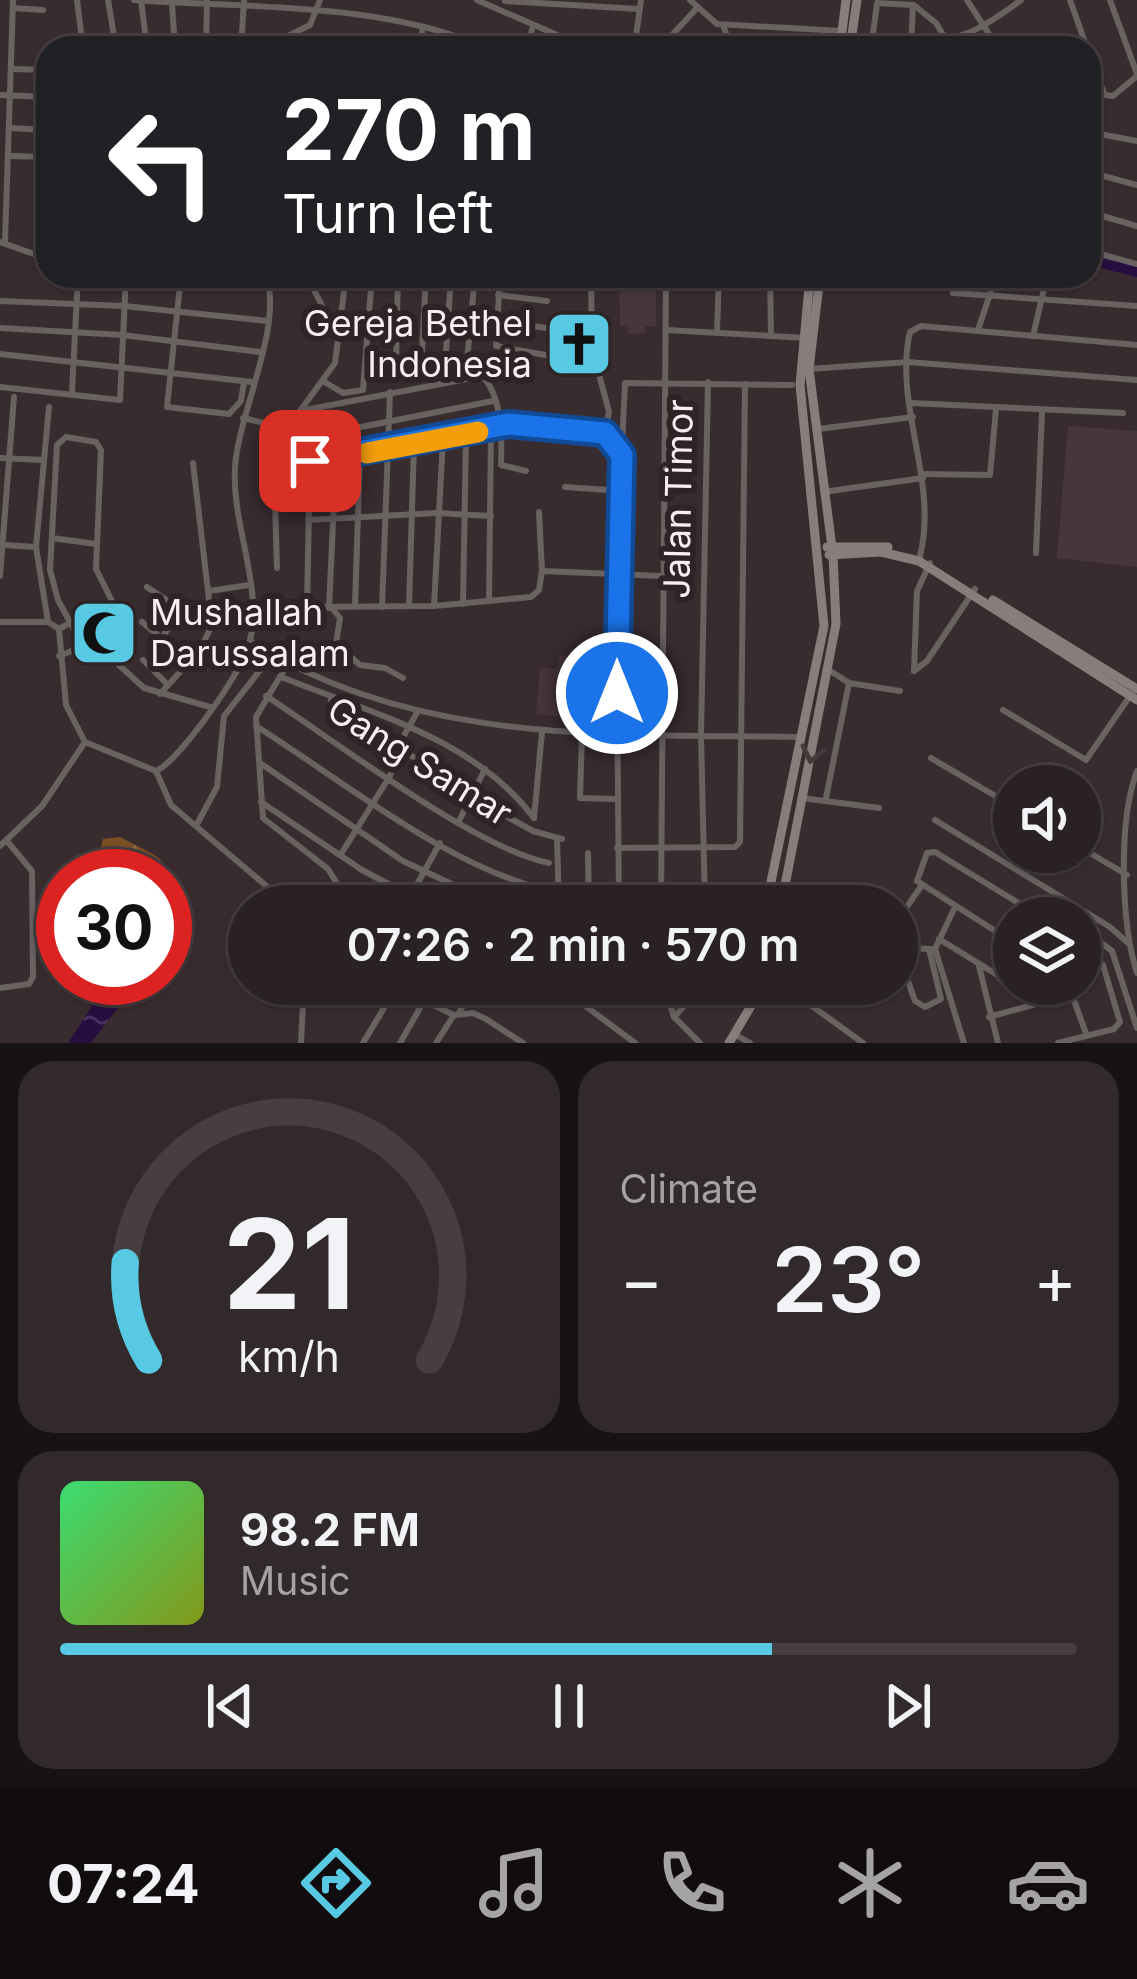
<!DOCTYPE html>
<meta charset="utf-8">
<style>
body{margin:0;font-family:Inter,sans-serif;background:#32292b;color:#f1f3f6;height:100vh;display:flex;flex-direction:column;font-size:45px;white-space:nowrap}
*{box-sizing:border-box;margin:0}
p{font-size:39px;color:#a5a3a6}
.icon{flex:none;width:66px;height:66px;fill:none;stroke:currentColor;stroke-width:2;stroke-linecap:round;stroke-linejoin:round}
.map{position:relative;height:1043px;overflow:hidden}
.sheet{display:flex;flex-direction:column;gap:18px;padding:18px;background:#171213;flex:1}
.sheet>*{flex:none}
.guide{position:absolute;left:36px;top:36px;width:1065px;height:252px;border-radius:36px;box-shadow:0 3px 9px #0004,0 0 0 3px #463e41;background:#202124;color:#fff;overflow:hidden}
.controls{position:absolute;left:993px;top:765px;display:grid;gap:24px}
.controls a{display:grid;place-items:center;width:108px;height:108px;border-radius:50%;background:#2a2123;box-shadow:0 3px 9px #0004,0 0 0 3px #463e41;font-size:60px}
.speed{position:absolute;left:36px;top:849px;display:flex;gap:24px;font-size:60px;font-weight:700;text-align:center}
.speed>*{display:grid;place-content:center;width:156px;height:156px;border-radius:50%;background:#2a2123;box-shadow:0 3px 9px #0004,0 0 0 3px #463e41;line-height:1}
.speed .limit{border:18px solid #d22;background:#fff;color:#111}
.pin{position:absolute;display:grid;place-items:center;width:102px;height:102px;color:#fff;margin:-51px;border-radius:24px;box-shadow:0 6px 18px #0006}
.me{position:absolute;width:132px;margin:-66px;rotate:0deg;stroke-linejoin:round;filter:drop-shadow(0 0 9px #0008)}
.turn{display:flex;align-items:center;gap:42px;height:252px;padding:0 48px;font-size:54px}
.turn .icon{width:156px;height:156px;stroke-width:2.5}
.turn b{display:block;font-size:84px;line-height:102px}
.big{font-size:90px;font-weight:600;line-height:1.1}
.sheet .tile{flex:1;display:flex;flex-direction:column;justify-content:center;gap:18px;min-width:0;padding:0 42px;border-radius:36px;background:#32292b}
.sheet .dial{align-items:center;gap:0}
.dial svg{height:312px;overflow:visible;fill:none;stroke:#463e41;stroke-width:7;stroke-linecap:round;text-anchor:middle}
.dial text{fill:#f1f3f6;stroke:none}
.song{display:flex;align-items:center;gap:36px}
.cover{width:144px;height:144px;border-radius:18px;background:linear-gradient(135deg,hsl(140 70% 55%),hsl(70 70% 35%))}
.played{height:12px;border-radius:6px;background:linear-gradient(90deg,#58c9e3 70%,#463e41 70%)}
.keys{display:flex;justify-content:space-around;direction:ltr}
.heat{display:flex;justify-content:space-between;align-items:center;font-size:66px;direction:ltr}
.sheet .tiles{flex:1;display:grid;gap:18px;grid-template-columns:1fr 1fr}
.tile:last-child{grid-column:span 2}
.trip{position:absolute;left:228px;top:885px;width:690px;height:120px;border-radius:60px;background:#2a2123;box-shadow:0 3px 9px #0004,0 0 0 3px #463e41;font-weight:600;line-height:120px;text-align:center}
.dock{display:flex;height:192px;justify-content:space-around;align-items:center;background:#110d0e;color:#a5a3a6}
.dock .icon{width:84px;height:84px}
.dock .active{color:#58c9e3}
.dock b{font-size:54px;color:#f1f3f6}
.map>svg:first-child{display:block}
</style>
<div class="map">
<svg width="1137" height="1043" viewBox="0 0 1137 1043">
<defs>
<pattern id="wetland-marsh" width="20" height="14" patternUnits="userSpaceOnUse" patternTransform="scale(3)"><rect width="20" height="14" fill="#7b4f24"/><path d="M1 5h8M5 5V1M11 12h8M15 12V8" fill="none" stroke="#8e6944"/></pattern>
<pattern id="water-ripples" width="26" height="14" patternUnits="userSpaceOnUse" patternTransform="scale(3)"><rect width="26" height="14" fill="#280e40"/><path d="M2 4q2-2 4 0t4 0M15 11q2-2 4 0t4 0" fill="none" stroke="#48315c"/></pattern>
</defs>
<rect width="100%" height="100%" fill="#382c2f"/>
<g fill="#48363a">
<path d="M 619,276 L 656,276 L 656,326 L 645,326 L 645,333 L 628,334 L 627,327 L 620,326 Z"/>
<path d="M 1068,426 L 1137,431 L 1137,567 L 1057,558 Z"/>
<path d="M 559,655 L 599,660 L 593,721 L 536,714 L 540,668 L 557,669 Z"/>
</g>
<path fill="url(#wetland-marsh)" d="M 120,837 C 168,863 171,853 165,914 L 165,876 L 95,876 L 103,839 Z"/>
<path fill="url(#water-ripples)" d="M 110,978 L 129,978 L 121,1004 L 91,1043 L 68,1043 Z"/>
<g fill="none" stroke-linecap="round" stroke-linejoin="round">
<path stroke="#280e40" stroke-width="12" d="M 1089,259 L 1137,271"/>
<g stroke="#686261" stroke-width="6">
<path d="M 77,0 L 83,48"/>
<path d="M 108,0 L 116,48"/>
<path d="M 134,0 C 245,8 384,2 486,48"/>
<path d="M 141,0 L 147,48"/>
<path d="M 477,0 L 587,48"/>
<path d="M 690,0 L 717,24 L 842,31"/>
<path d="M 967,0 L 998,48"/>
<path d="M 1070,0 L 1087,48"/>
<path d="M 1110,0 L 1137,74"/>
<path d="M 505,1 L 638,9"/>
<path d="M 877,3 L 913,5 L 911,48"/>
<path d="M 172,4 L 175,48"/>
<path d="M 915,6 L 936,23 L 948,43"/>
<path d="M 13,8 L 43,10"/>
<path d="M 723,25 L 731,48"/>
<path d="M 295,36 L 307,48"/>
<path d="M 911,42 C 958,44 984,28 1021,0"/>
<path d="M 635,43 L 641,0"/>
<path d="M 206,48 L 207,0"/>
<path d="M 241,48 L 244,0"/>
<path d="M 264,48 L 310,25 L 320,0"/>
<path d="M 419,48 L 423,27"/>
<path d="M 527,48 L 533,26"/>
<path d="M 669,48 L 673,34 L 697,8"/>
<path d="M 871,48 L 877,4"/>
<path d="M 1089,55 L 1105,95 L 1113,96 L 1137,76"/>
<path d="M 13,69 L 48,70"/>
<path d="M 0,95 L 48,97"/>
<path d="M 10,128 L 48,130"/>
<path d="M 1089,132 L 1137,141"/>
<path d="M 10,156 L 48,157"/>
<path d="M 1089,167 L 1100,136"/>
<path d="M 1089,172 L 1137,185"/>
<path d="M 1089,212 L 1137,226"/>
<path d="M 0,242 L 48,259"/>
<path d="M 5,242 L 13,0"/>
<path d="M 1089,251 L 1137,264"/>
<path d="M 181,276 L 167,407 L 229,414 L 241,401 L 244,382"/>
<path d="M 346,276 L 335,363 L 300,411 L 310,461 L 307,607 L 434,606 L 531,597 L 539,590 L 542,571 L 661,576"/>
<path d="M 398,276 L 396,365 L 402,374 L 467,361 L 475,276"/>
<path d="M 500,276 L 496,346 L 551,356"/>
<path d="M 591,276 L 592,348 L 609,412 L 605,432 L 620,452"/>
<path d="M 770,276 L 771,335"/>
<path d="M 313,288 L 338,337"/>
<path d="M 953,293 L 1137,306"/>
<path d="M 498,295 L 547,301"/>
<path d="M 0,301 L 124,306 L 269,321"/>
<path d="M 497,321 L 547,328"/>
<path d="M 0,328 L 123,335 L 260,352"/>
<path d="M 667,330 L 807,338"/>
<path d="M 978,330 L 996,276"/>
<path d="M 717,331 L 719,276"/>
<path d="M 1033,336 L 1047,276"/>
<path d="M 0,354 L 252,382"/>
<path d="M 445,366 L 451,276"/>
<path d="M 809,369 L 908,362 L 1137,380"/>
<path d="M 421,370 L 426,276"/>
<path d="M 323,381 L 343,393 L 363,390 L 372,276"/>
<path d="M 0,387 L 120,400 L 126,276"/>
<path d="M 72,392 L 78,276"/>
<path d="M 390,392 L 388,448 L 508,425 L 605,432"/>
<path d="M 910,403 L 1123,413"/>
<path d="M 300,411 L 482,376 C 502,395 502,438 501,465 L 526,471"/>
<path d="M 243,418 L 264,423 L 273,434 L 277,568"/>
<path d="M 818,429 L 913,417"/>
<path d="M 305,438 L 493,401"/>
<path d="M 0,458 L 43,460"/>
<path d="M 311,461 L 388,448 L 382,607"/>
<path d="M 922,474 L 990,475 L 996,409"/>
<path d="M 565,487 L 622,491"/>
<path d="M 823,492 L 923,478"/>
<path d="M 539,512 L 542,571"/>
<path d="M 308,520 L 437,513 L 491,516"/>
<path d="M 52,538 L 96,544"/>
<path d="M 4,545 L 36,547"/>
<path d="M 1036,553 L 1042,413"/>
<path d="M 920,556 C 939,482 893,405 910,332 L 921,326 L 1137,345"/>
<path d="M 0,576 L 14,397"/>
<path d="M 147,587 L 181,610 L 161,639"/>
<path d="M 209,591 L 249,585"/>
<path d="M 489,601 L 491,431"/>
<path d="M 463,604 L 466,435"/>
<path d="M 355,606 L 360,454"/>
<path d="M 409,606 L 414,444"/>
<path d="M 434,606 L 443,439"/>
<path d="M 329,608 L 336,459"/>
<path d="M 332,608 L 340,618 L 336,644 L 360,665 L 385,668 L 403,678"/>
<path d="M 0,622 L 48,622 L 59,629 L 70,623"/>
<path d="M 48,622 L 36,547 L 49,407"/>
<path d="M 142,622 L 190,662"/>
<path d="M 59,629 L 66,705 L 85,742 L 156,771 L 171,805 L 290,906"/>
<path d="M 250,641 C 413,746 616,734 801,737"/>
<path d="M 96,644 L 144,688 L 210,707"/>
<path d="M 83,646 L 58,600 L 50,570 L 57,445 L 66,437 L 96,442 L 101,450 L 96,569 L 120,617 L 118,626 L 96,644"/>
<path d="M 59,656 L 84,646"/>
<path d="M 143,660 L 168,685"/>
<path d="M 288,663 L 256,717 L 263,818 L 328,869 L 351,906"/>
<path d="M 829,670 L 849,683 L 900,691"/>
<path d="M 914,671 L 917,591 L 930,563"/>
<path d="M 914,671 L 927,661 L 975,589"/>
<path d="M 281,677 C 371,713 475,739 534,818"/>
<path d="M 160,694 L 200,650 L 212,625 L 193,463"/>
<path d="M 266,696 C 334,740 476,849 549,863"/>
<path d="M 331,700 L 471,797 L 485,769"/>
<path d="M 1003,710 L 1086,760 L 1130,696"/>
<path d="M 256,726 C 345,782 456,874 560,893"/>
<path d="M 582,734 L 580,798 L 614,799"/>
<path d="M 931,758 L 1014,807"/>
<path d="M 260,763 L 403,861 L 498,906"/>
<path d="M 156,771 C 179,761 240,674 248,648 C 266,591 231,526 235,467 C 239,412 282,329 267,279"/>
<path d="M 1137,771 C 1118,821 1121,923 1137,973"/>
<path d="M 802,798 L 879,808"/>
<path d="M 826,798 L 849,683"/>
<path d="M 261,802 L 362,870 L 430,906"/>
<path d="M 534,818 L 542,732"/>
<path d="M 935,820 L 1110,927 L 1128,943"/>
<path d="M 459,821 L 471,797 L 533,831 L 562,839"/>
<path d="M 196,826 L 217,787 L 224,716 L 272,655"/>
<path d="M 557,838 L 559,906"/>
<path d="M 0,846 L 42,806 L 85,742"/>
<path d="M 1080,847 L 1127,875"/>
<path d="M 617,848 L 735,847 L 740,842 L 745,384"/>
<path d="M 588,853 L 589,906"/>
<path d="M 341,854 L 390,776 L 398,746 L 418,711"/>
<path d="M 369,906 L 383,881"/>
<path d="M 405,906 L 440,843"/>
<path d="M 518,906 L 527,887"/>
<path d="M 619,906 L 616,572 L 625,383 L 792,385"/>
<path d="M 661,906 L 666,276"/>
<path d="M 705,906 L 701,736 L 708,382"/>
<path d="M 955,907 L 935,949 L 964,1043"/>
<path d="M 1039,915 L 1046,904 L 1066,918"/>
<path d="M 897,921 L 922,885"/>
<path d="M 1080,927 L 1112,951 L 1137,1028"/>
<path d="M 939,939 L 1043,1003"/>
<path d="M 1014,943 L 917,881 L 927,853 L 935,852 L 1043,918"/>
<path d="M 897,948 L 932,949"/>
<path d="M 897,950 L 915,1001 L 925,1007 L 941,999 L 929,949"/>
<path d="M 979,966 L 998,1043"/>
<path d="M 1000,979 L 1014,956"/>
<path d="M 389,984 L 454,1015 L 473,1013 L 486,1019 L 523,1043"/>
<path d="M 556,984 L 635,1043"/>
<path d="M 663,984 L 674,1017 L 700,1043"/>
<path d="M 1068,984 L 1087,1036"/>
<path d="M 0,988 L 29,984 L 33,977 L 32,871 L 7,841"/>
<path d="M 763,988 L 812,1006 L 863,1043"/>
<path d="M 433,1005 L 443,984"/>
<path d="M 459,1013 L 474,984"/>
<path d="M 674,1017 L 705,984"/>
<path d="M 989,1017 L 1072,994"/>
<path d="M 736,1035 L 750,1043"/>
<path d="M 301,1043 L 304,984"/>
<path d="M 363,1043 L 396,988"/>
<path d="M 400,1043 L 424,1001"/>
<path d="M 436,1043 L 454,1015"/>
<path d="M 1058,1043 L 1114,1029 L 1120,1022 L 1103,965 L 1080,944"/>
</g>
<g stroke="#877e7c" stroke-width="9">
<path d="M 840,48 L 846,0"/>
<path d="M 850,48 L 857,0"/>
<path d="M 827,547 L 888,547"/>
<path d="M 829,555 L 881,552 L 919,561 L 1137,700"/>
<path d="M 993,600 L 1137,689"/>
<path d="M 766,906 L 824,626 L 800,385 L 810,276"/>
<path d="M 781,906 L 836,624 L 833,555 L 809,369 L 820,276"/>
<path d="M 729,1043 L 764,984"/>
</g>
</g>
<defs><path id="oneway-chevron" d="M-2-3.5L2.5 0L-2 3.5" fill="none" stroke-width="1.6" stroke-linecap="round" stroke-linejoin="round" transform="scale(3)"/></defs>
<use stroke="#443a3b" href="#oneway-chevron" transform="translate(812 754) rotate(102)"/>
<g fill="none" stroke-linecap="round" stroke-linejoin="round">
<g stroke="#114b97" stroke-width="30">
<path id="route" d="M 310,461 L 508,424 L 605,433 L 622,455 L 617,693"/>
</g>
<use href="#route" stroke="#1a73e8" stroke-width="21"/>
<path stroke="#f59e0b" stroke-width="21" d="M 367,453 L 478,432"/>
</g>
<defs>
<g id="church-square" transform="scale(3.45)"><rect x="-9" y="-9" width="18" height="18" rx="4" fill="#58c9e3" stroke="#2e2325"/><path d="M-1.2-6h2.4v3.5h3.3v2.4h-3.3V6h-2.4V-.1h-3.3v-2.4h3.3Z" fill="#111"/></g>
<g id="mosque-square" transform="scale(3.45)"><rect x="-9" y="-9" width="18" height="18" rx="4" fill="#58c9e3" stroke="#2e2325"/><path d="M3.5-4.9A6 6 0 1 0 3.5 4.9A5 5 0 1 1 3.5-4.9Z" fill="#111"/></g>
</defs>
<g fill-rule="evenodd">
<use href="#church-square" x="579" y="344"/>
<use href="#mosque-square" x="104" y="633"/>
</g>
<g text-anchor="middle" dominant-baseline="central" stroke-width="12" stroke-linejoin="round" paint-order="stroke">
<g font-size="36" fill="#f7eff0" stroke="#2e2325" text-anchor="end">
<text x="532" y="323">Gereja Bethel<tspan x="532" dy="41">Indonesia</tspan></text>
<text x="150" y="612" text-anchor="start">Mushallah<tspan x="150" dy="41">Darussalam</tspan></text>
</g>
<g font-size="36" fill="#f7eff0" stroke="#2e2325">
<text transform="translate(678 499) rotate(-89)">Jalan Timor</text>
<text transform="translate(420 761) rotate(32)">Gang Samar</text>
</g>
</g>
</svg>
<div class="controls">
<a><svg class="icon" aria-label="sound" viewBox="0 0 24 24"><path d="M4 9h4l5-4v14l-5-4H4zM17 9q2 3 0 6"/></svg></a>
<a><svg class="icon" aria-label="layers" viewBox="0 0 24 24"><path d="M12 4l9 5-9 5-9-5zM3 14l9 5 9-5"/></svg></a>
</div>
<div class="speed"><div class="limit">30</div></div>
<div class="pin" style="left:310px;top:461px;background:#d93025"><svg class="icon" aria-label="arrive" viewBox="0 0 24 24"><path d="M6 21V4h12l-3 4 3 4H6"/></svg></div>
<svg class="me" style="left:617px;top:693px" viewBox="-20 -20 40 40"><circle r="17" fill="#1a73e8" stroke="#fff" stroke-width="3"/><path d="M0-11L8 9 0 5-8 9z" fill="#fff"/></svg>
<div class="trip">07:26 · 2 min · 570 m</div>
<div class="guide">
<div class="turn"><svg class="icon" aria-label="left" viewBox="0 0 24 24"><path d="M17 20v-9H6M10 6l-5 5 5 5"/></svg><div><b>270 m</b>Turn left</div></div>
</div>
</div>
<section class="sheet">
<div class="tiles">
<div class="tile dial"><svg viewBox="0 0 100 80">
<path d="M14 69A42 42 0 1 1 86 69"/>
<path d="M14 69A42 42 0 0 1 8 44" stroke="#58c9e3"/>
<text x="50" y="56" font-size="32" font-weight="700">21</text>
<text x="50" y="72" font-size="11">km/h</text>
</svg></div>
<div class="tile"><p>Climate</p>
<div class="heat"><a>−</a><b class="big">23°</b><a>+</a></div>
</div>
<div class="tile">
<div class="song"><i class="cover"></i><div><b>98.2 FM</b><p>Music</p></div></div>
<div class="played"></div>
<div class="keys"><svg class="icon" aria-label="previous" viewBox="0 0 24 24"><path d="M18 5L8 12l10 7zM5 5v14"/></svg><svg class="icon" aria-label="pause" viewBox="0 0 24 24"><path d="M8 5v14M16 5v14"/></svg><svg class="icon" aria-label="next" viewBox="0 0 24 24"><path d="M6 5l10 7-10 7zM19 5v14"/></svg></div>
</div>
</div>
</section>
<nav class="dock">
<b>07:24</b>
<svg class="icon active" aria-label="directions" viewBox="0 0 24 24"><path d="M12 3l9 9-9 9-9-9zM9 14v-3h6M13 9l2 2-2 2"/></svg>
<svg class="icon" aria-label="music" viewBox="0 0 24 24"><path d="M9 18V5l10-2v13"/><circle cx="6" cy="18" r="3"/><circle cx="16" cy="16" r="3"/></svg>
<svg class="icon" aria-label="phone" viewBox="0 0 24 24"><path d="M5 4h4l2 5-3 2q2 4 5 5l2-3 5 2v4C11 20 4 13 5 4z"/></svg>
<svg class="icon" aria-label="climate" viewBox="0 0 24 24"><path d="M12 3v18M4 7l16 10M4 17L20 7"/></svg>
<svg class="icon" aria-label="car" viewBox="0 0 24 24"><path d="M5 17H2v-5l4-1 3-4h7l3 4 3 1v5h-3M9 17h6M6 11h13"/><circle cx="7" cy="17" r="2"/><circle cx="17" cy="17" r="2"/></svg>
</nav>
